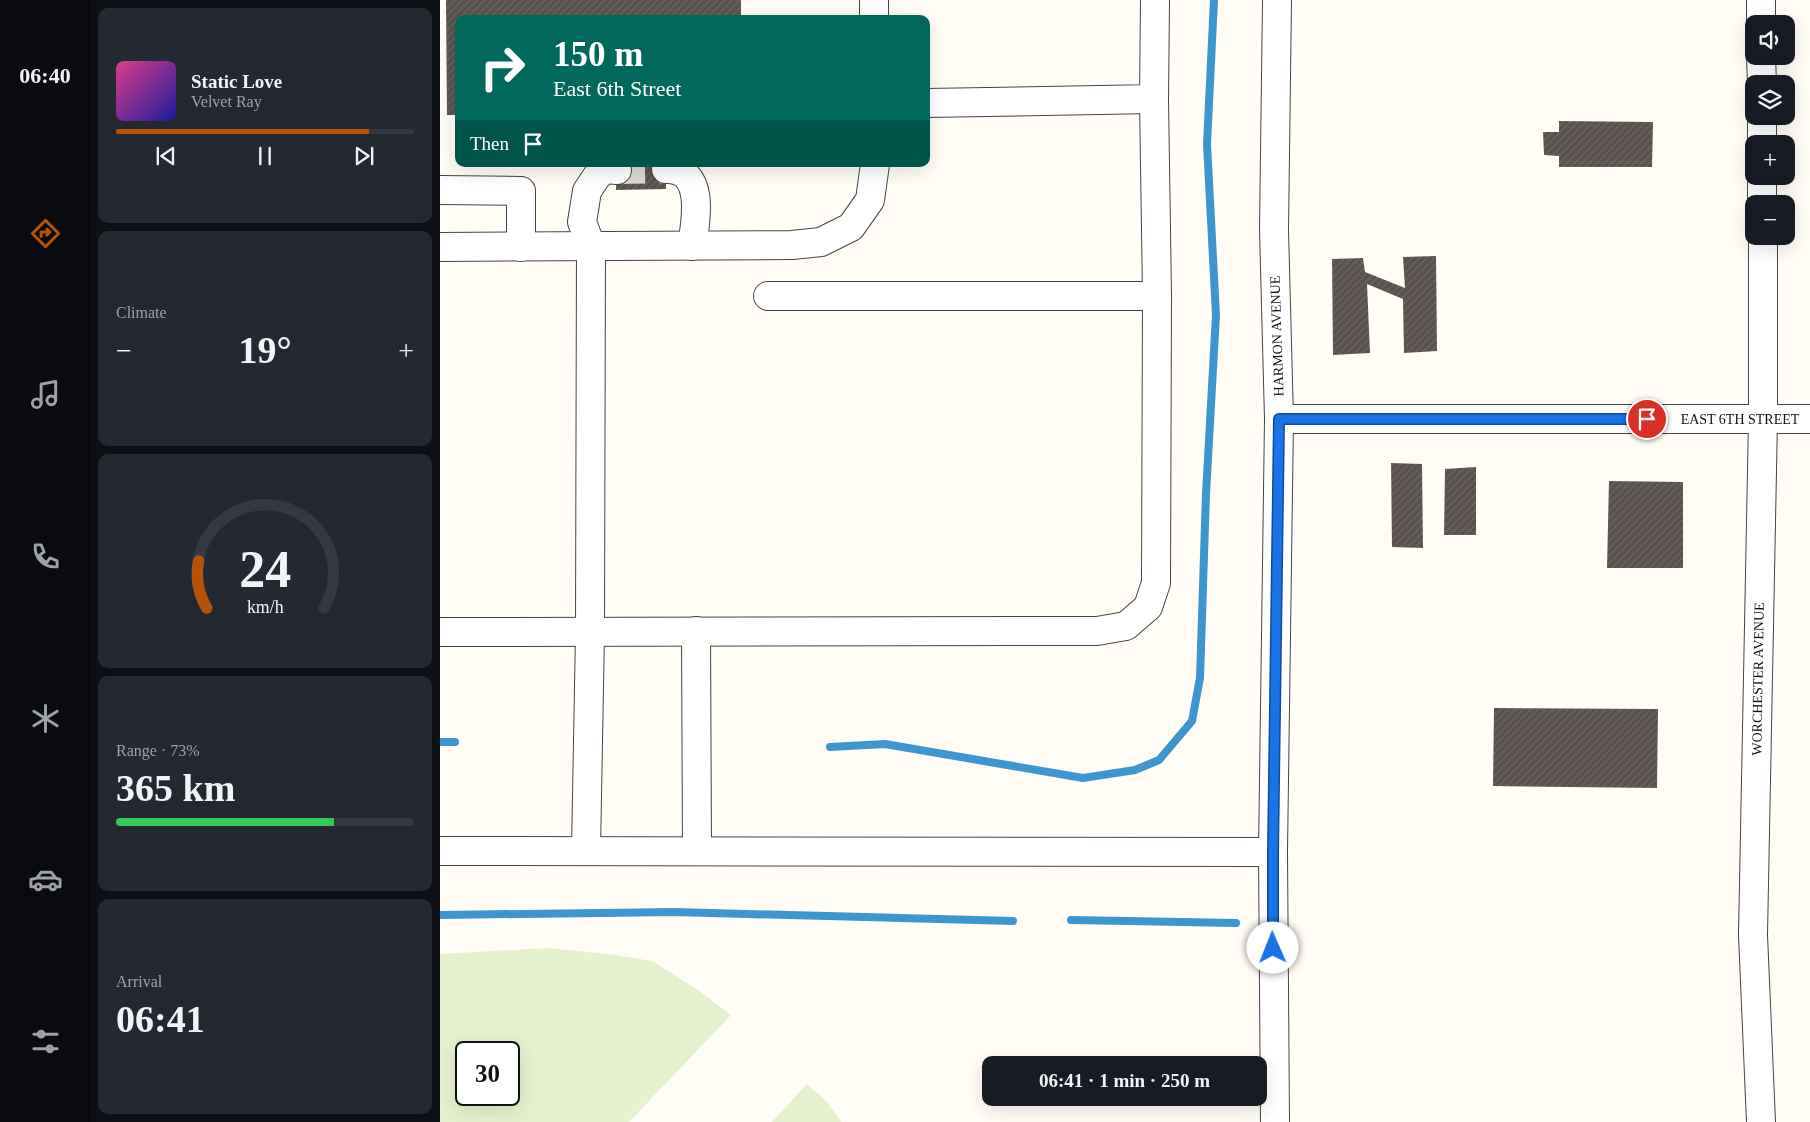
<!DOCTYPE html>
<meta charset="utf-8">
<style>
body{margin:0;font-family:Georgia,serif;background:#242831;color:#f1f3f6;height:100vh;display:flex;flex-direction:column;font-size:19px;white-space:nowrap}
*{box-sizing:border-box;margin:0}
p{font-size:16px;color:#9ea1a6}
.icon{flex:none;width:28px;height:28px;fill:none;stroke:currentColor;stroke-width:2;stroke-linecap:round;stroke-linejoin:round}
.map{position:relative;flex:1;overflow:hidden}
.panel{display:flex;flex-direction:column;gap:8px;padding:8px;background:#0d0f14;width:350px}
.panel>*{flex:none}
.banner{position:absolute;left:15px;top:15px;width:475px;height:152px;border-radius:10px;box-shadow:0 5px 20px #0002;background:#00695c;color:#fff;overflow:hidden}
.tools{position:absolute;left:1305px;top:15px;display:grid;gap:10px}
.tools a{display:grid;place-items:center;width:50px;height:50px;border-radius:10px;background:#171b24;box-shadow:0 5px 20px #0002;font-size:25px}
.speed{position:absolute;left:15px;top:1041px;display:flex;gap:10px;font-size:25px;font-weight:700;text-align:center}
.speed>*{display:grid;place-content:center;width:65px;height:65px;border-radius:50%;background:#171b24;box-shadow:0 5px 20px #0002;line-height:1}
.speed .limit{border:2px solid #111;border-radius:8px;background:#fff;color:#111}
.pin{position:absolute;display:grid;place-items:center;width:42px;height:42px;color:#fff;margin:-21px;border:2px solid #fff;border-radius:50%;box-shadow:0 1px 5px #0007}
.me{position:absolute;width:55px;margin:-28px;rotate:359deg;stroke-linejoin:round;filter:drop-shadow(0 0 4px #0008)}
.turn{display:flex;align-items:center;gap:18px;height:105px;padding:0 15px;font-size:22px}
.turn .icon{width:65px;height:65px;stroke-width:2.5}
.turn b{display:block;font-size:35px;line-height:42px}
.then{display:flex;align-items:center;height:48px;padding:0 15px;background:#0003;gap:10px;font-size:19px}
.big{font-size:38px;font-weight:800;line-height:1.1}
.panel .tile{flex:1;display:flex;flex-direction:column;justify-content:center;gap:8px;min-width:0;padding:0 18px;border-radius:10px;background:#242831}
.panel .dial{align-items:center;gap:0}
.dial svg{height:130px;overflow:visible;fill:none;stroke:#363941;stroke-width:7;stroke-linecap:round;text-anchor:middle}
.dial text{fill:#f1f3f6;stroke:none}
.song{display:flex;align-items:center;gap:15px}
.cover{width:60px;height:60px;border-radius:8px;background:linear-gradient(135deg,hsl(330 70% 55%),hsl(240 70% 35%))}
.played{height:5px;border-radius:2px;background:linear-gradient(90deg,#b45309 85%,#363941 85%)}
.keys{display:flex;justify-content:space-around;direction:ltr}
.heat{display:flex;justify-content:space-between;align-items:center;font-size:28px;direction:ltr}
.charge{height:8px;border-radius:4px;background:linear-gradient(90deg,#34c759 73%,#363941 0)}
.trip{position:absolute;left:542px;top:1056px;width:285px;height:50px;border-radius:10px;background:#171b24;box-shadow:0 5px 20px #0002;font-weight:800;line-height:50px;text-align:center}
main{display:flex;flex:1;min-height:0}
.tab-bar{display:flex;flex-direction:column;width:90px;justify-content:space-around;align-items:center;background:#090b0e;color:#9ea1a6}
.tab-bar .icon{width:35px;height:35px}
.tab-bar .on{color:#b45309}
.tab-bar b{font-size:22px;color:#f1f3f6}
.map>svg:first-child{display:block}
</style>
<main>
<nav class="tab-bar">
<b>06:40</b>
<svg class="icon on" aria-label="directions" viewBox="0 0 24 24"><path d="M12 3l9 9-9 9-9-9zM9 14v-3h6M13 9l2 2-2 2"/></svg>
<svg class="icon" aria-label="music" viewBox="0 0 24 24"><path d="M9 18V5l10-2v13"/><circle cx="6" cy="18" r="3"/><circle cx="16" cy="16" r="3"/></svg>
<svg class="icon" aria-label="phone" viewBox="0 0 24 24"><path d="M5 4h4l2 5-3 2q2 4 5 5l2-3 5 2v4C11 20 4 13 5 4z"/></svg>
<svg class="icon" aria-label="climate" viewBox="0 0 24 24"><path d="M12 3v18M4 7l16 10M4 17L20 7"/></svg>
<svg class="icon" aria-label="car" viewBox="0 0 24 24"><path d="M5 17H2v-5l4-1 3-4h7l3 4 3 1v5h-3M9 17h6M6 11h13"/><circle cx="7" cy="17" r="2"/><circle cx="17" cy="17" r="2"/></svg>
<svg class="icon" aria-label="filters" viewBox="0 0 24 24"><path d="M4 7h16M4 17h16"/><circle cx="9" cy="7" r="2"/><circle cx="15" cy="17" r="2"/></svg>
</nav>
<section class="panel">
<div class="tile">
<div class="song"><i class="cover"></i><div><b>Static Love</b><p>Velvet Ray</p></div></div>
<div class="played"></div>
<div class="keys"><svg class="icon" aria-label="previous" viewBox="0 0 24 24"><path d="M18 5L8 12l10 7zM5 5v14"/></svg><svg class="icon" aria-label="pause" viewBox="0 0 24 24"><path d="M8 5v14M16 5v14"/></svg><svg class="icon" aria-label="next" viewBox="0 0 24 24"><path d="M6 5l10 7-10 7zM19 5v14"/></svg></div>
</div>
<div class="tile"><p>Climate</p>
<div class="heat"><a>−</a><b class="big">19°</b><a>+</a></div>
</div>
<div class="tile dial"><svg viewBox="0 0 100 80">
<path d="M14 69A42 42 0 1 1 86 69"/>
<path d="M14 69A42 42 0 0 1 9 40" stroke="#b45309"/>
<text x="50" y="56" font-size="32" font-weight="700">24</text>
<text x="50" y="72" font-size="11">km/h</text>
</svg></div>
<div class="tile"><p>Range · 73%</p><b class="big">365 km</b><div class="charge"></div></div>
<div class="tile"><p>Arrival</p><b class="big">06:41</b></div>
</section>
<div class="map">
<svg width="1370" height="1122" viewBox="0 0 1370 1122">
<defs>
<pattern id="building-hatch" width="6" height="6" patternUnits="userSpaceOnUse" patternTransform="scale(1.25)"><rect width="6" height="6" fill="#5a524d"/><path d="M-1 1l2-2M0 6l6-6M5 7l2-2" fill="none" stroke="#6d6662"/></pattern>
</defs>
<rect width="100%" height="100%" fill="#fffdf5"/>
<g fill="#e6f2cf" fill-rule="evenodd">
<path d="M 106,948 L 169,954 L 212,961 L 258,990 L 291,1015 L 189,1122 L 0,1122 L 0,954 ZM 26,1052 L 69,1052 L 69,1095 L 26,1095 Z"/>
<path d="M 367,1084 L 387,1102 L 401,1122 L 332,1122 Z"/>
</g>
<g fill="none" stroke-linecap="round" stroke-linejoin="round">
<g stroke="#3f96cf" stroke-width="8">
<path d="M 0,742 L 15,742"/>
<path d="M 390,747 L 445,744 L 643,778 L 695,770 L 719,760 L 752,721 L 760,678 L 766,494 L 776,315 L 767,144 L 774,0"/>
<path d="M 0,915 L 234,912 L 573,921"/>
<path d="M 631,920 L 796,923"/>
</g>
</g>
<g fill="url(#building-hatch)">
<path d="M 6,0 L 301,0 L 301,19 L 19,19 L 19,115 L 7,115 Z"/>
<path d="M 1119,121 L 1213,122 L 1212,167 L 1119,167 L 1119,156 L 1104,155 L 1103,132 L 1119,132 Z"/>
<path d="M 177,164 L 226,164 L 226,189 L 176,190 Z"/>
<path d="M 996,256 L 997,351 L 964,353 L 963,299 L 927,284 L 930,353 L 893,355 L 892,259 L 923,258 L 925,272 L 965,288 L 963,257 Z"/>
<path d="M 951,463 L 982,464 L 983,548 L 952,547 Z"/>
<path d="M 1036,467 L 1036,535 L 1004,535 L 1005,469 Z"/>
<path d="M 1169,481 L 1243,482 L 1243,568 L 1167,568 Z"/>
<path d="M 1054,708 L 1218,709 L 1217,788 L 1053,786 Z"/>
</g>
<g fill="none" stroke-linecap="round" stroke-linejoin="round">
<path stroke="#dbdad3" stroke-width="28" stroke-dasharray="28 14" stroke-linecap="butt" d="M 177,170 L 226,169"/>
<g stroke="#444" stroke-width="30">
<g id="minor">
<path d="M 434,0 L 434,19"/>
<path d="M 1321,0 L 1321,24"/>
<path d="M 1321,56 L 1322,84"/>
<path d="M 486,103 L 714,99 L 715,0"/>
<path d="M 1322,116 L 1322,144"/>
<path d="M 226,169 C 266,168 256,221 252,246"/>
<path d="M 1322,176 L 1322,204"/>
<path d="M 0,190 L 81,191 L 81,247"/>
<path d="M 0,247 L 352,245 L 381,242 L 411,227 L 430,200 L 435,164"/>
<path d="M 328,296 L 717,296"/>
<path d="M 839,419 L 1370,419"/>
<path d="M 256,631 L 257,851"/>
<path d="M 0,632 L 657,631 L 686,626 L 708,607 L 716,583 L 717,296 L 714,99"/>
<path d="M 0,851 L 833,852"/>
<path d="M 146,851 L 150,632 L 151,246 L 142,222 L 147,191 L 157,176 L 165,169 L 177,170"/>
<path d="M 835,1122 L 833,852 L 839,419 L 834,230 L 837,0"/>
<path d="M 1321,1122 L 1313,935 L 1323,419 L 1323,236"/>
</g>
</g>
<use href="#minor" stroke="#fff" stroke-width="28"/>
</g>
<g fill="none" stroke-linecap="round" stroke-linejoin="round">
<g stroke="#114b97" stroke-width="12">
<path id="route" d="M 833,948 L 833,852 L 839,419 L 1207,419"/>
</g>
<use href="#route" stroke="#1a73e8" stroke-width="9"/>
</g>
<g text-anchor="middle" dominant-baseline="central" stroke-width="5" stroke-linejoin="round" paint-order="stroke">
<g font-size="14" fill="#111" stroke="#fff">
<text transform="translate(837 336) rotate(-92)">HARMON AVENUE</text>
<text x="1300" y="419">EAST 6TH STREET</text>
<text transform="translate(1318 679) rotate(-89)">WORCHESTER AVENUE</text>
</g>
</g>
</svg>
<div class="tools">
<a><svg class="icon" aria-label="sound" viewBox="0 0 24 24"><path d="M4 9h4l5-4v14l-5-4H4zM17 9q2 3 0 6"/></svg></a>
<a><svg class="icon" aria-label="layers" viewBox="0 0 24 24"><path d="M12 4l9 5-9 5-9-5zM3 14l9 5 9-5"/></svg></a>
<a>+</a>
<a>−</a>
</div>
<div class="speed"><div class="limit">30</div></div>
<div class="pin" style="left:1207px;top:419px;background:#d93025"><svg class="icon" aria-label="arrive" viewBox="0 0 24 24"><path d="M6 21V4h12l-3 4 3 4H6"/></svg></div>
<svg class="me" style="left:833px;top:948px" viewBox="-20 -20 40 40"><circle r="19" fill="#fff"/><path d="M0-13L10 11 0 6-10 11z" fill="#1a73e8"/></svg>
<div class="trip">06:41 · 1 min · 250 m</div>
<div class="banner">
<div class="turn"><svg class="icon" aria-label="right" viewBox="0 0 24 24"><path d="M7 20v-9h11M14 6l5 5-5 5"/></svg><div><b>150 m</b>East 6th Street</div></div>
<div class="then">Then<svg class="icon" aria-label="arrive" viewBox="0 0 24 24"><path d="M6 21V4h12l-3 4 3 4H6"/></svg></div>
</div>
</div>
</main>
